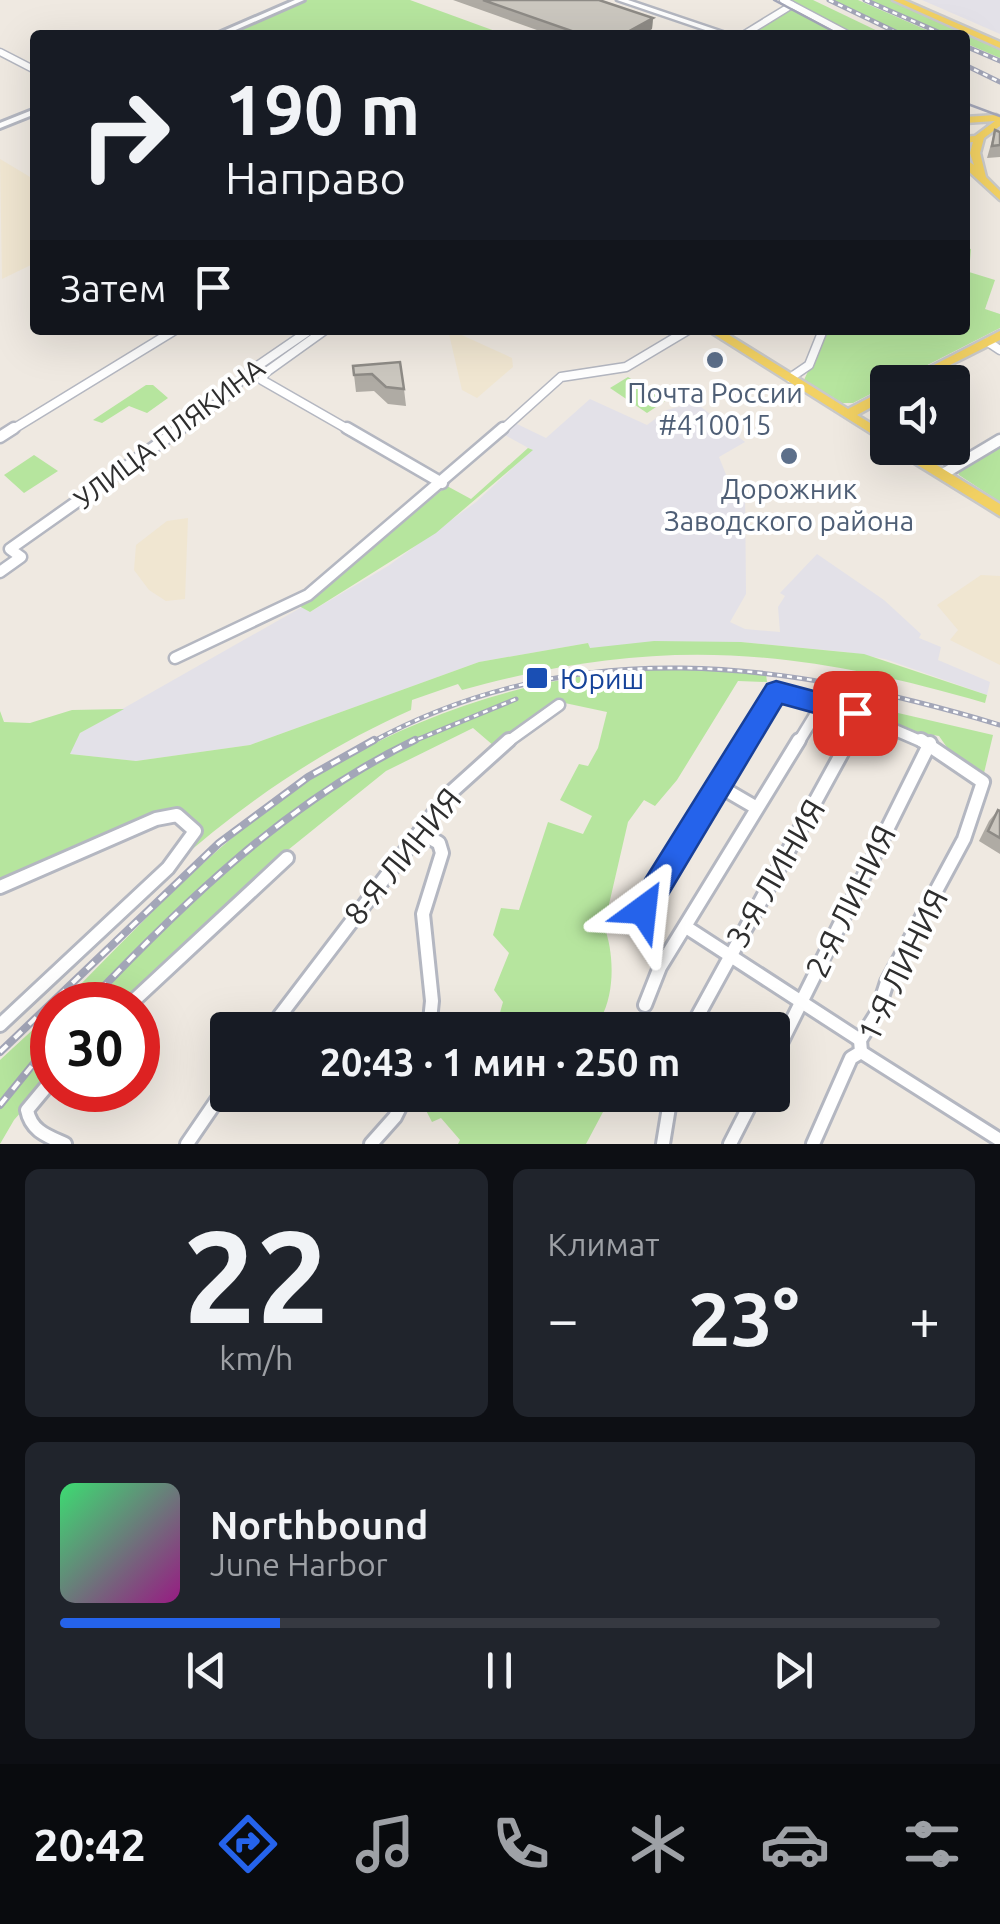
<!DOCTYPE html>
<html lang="ru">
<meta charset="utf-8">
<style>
body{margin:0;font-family:Ubuntu,sans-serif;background:#20242c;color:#f1f3f6;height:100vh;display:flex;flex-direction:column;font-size:38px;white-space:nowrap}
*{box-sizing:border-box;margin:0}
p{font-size:32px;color:#9ea1a6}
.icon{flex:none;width:55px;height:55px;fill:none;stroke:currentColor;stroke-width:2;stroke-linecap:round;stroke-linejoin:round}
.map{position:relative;height:1144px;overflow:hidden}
.side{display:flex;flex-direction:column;gap:25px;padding:25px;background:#0d0f14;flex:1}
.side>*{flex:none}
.top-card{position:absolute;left:30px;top:30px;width:940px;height:305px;border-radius:10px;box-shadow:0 10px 40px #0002;background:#171b24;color:#f1f3f6;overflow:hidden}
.tools{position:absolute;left:870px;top:365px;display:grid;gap:20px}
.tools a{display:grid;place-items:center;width:100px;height:100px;border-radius:10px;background:#171b24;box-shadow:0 10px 40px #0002;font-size:50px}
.speed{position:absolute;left:30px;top:982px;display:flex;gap:20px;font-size:50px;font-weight:700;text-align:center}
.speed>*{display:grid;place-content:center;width:130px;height:130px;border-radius:50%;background:#171b24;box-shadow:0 10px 40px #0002;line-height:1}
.speed .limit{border:15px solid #d22;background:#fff;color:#111}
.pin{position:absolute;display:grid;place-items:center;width:85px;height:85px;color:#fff;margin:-42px;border-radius:20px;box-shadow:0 5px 15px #0006}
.me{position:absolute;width:110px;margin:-55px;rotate:30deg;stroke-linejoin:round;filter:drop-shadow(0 0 8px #0008)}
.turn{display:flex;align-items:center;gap:35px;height:210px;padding:0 30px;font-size:45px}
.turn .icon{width:130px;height:130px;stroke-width:2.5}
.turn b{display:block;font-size:70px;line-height:85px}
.then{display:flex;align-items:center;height:95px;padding:0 30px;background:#0003;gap:20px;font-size:38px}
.big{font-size:75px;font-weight:700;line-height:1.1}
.side .card{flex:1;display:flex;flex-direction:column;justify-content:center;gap:15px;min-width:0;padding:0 35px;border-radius:15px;background:#20242c}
.side .dial{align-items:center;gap:0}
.dial b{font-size:130px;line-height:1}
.song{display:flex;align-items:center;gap:30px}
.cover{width:120px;height:120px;border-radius:15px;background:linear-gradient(135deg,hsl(140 70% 55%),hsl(310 70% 35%))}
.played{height:10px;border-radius:5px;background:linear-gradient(90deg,#2563eb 25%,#363941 25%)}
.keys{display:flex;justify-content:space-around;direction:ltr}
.heat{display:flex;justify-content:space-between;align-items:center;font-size:55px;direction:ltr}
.side .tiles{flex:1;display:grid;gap:25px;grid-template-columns:1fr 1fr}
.card:last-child{grid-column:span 2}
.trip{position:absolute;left:210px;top:1012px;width:580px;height:100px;border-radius:10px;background:#171b24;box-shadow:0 10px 40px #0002;font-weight:700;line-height:100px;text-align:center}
.dock{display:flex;height:160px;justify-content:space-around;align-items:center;background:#090b0e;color:#9ea1a6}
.dock .icon{width:70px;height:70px}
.dock .active{color:#2563eb}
.dock b{font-size:45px;color:#f1f3f6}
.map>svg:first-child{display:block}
</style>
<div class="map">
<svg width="1000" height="1144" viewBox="0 0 1000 1144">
<rect width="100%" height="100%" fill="#efe9e1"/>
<g fill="#e3e1e8">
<path d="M 922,0 L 1000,0 L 1000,34 L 968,20 Z"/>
<path d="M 590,399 L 647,425 L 667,410 L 695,402 L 745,442 L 719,457 L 727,477 L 744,481 L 745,486 L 746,594 L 730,622 L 745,629 L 780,632 L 778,607 L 785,596 L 780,593 L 817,554 L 884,600 L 921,634 L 919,638 L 941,647 L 938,660 L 990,682 L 987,695 L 885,659 L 846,652 L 741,642 L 589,648 L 588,643 L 479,662 L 250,745 L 136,761 L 69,754 L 80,733 L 302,607 L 310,612 L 388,566 L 476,502 L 532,450 L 503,434 L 515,423 L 546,438 Z"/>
</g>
<g fill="#f0e6d1">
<path d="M 0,159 L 35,180 L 35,263 L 2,279 Z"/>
<path d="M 453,331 L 512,358 L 513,367 L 477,398 L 462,390 L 449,334 Z"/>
<path d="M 188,518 L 185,599 L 166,601 L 149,590 L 134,570 L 136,545 L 167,521 Z"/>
<path d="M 981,575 L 1000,576 L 1000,665 L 950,640 L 958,630 L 937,605 Z"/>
</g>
<g fill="#b6e59e">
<path d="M 305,0 L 410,0 L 506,35 L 250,35 L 236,29 Z"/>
<path d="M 787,0 L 813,0 L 886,35 L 853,35 Z"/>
<path d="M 831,0 L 858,0 L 938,35 L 904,35 Z"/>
<path d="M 868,0 L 891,0 L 1000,48 L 1000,58 L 965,43 L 965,35 L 947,35 Z"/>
<path d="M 792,8 L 844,35 L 747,35 Z"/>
<path d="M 965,248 L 971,249 L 969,272 L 995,280 L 985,309 L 1000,314 L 1000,328 L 853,403 L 842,403 L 804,380 L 827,330 L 965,330 Z"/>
<path d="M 628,377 L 665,401 L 647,413 L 610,388 Z"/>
<path d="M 146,385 L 153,385 L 168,398 L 147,413 L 129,406 L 102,423 L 93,420 Z"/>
<path d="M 1000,444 L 1000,502 L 959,475 L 957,468 Z"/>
<path d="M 528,448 L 533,450 L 436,533 L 310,612 L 299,606 L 447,486 L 471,499 Z"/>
<path d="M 34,455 L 58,471 L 24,493 L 4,475 Z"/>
<path d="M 654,641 L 741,642 L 864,654 L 987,695 L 985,703 C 792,647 657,636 462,690 L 458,684 L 412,700 L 411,710 C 323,749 243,803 171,868 L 200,834 L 198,825 L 180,813 L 0,884 L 0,711 L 4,722 L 30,723 L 72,710 L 124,709 L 80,733 L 70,754 L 136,761 L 250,745 L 479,662 L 588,643 L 590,648 Z"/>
<path d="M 662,668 L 766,674 L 767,682 L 738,681 L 677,780 L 655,806 L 644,800 L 628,822 L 604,926 C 615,955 615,998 598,1023 L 603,1030 L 495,1030 L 503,1002 L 494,990 L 509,953 L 493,935 L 501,908 L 519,910 L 548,822 L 583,834 L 592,816 L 560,800 L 579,764 L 588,766 L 598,748 L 607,712 L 560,702 L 494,746 L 473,728 L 386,771 L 283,854 L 125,1005 L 60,1005 C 112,953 163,899 218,850 C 340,740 500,675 662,668 Z"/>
<path d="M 786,687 L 993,735 L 984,773 L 977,774 L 953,756 L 939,736 L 910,731 Z"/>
<path d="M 52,1012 L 52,1077 L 14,1120 L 0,1144 L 0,1060 Z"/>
<path d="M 418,1095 L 612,1095 L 586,1144 L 458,1144 L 460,1140 L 441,1118 L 432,1122 Z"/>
</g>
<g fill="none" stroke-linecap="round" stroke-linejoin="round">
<g stroke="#b4b7c1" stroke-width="9">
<g id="minor-far3">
<path d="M 783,0 L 849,35"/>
<path d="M 743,35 L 792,5"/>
<path d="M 0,52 L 35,70"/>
</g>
</g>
<g stroke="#b4b7c1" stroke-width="11">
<g id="minor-far2">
<path d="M 325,330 L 265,373 L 262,380 L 351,431"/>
<path d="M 988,342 L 1000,350"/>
<path d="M 790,378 L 809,365 L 823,330"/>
<path d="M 10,431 L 175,330"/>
<path d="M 178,431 L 233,392 L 243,376 L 310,330"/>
<path d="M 501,431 L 561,377 L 626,367 L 688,330"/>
</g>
</g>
<g stroke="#b4b7c1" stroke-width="15">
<g id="minor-far1">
<path d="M 347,428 L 442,483"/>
<path d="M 0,437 L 14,428"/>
<path d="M 943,474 L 1000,440"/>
<path d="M 0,572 L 21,557 L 10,549 L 181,428"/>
<path d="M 175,658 L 308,595 L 503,428"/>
<path d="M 506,743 L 559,705"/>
<path d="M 745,743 L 776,692 L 823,699 L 925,743"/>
<path d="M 798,743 L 823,702"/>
<path d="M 848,743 L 862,717"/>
</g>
</g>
<g stroke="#b4b7c1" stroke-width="18">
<g id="minor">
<path d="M 719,786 L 755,807"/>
<path d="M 420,832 L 439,843 L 442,853 L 423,914 L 432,1001 L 429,1030"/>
<path d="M 0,887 L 156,819 L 177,815 L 195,831 L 168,868 L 0,1025"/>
<path d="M 643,910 L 746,740"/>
<path d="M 686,927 L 860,1040"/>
<path d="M 129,1005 L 287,858"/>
<path d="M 645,1005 L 660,967 L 799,740"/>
<path d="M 269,1030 L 448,795 L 509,740"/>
<path d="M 690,1030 L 849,740"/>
<path d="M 861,1052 L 1000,1140"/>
<path d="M 772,1061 L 930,743"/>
<path d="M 52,1080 L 27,1110 C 31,1131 47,1136 65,1144"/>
<path d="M 187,1144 L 228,1084"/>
<path d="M 371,1144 L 395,1117 L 406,1095"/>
<path d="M 663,1144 L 671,1095"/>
<path d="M 730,1144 L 755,1095"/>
<path d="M 813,1144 L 851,1058 L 861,1052 L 860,1040 L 877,1013 L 887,982 L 964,839 L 983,782 L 921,740"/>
</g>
</g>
<g stroke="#b4b7c1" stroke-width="6">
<g id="tertiary">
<path d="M 295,0 L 304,0 L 224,35 L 214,35 Z"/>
<path d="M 35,109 L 35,114 L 0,128 L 0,123 Z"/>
</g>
</g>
<g stroke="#b4b7c1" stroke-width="5">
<path id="secondary" d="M 617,0 L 628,0 L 732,35 L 720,35 Z"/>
</g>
<g stroke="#c9c9c9" stroke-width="5">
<g id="primary">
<path d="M 893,0 L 904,0 L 1000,42 L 1000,48 Z"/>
<path d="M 996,115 L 1000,117 L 1000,126 L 984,138 L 980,153 L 986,177 L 1000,191 L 1000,200 L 965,168 L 965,159 L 974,165 L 970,153 L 973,142 L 965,143 L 965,137 L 975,136 L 995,121 L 965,123 L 965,117 Z"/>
<path d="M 707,330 L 721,330 L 848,409 L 888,388 L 888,398 L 857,415 L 888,434 L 888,444 Z"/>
<path d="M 1000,331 L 1000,340 L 916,382 L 901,382 Z"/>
<path d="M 894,448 L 909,448 L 1000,504 L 1000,516 L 895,451 Z"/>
</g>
</g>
<use href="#minor-far3" stroke="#fff" stroke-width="6"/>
<use href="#minor-far2" stroke="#fff" stroke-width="8"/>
<use href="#minor-far1" stroke="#fff" stroke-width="10"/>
<use href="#minor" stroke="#fff" stroke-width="12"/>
<use href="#tertiary" fill="#fff" fill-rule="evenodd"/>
<use href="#secondary" fill="#fff" fill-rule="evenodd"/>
<use href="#primary" fill="#f2d163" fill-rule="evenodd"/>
<g stroke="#a3a6b8" stroke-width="2.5">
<path d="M 774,0 L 840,35"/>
<path d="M 965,103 L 1000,116"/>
</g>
<g stroke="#a3a6b8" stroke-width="5">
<g id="rail-far1">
<path d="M 829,0 L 902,35"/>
<path d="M 865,0 L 945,35"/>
<path d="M 965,46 L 1000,61"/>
<path d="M 965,65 L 1000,82"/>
<path d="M 370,743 C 575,631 787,661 1000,725"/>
<path d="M 409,743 L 516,699"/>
</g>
</g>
<g stroke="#a3a6b8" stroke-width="8">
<g id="rail">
<path d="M 86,1005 C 183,903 286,802 415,740"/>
<path d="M 0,1052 L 219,843 L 308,777 L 374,740"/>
<path d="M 0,1105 L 52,1041"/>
</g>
</g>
<use href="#rail-far1" stroke="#fff" stroke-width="2.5" stroke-dasharray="5" stroke-linecap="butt"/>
<use href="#rail" stroke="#fff" stroke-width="4" stroke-dasharray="10" stroke-linecap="butt"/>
</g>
<g fill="#afaba4">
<path d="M 453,0 L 599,0 L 653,18 L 652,29 L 641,35 L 551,35 Z"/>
<path d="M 995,130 L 1000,132 L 1000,157 L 987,158 Z"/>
<path d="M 353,366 L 404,389 L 406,406 L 388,404 L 374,391 L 356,392 Z"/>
<path d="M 998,810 L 1000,811 L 1000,854 L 979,841 L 989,821 Z"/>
</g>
<path fill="#8e8b86" d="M 653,18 L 652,29 L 641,35 L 626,35 L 626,33 Z"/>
<g fill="#cbc7bf" stroke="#8e8b86" stroke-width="2.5">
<path d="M 483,0 L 599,0 L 653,18 L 626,33 L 633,35 L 583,35 Z"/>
<path d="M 995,130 L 1000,132 L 1000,145 L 992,146 Z"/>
<path d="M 400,362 L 404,389 L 386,387 L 372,374 L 354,375 L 353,366 Z"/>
<path d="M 998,810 L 1000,811 L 1000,838 L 988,831 Z"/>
</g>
<path fill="#2563eb" stroke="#184099" stroke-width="2.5" d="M 776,681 L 855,702 L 868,713 L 855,724 L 782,704 L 653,920 L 643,924 L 632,920 L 628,910 L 632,900 L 767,684 Z"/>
<g fill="#5c6f8a" stroke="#fff" stroke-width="4">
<circle cx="715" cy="360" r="10"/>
<circle cx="789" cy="456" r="10"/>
</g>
<rect fill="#1a4fb4" stroke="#fff" stroke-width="4" x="525" y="666" width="24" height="24" rx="5"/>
<g text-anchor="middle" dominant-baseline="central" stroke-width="8" stroke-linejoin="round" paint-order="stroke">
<g font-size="28" fill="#4e5e75" stroke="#fff">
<text x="715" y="392">Почта России<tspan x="715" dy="32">#410015</tspan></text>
<text x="789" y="488">Дорожник<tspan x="789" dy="32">Заводского района</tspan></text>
</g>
<g font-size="28" fill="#2e2e2e" stroke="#fff">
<text transform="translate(169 433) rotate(-37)">УЛИЦА ПЛЯКИНА</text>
</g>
<g font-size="28" fill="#164399" stroke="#fff" text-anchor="start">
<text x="560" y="678">Юриш</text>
</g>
<g font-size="32" fill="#2e2e2e" stroke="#fff">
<text transform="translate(402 856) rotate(-51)">8-Я ЛИНИЯ</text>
<text transform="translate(775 873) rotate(-60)">3-Я ЛИНИЯ</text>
<text transform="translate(850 901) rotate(-64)">2-Я ЛИНИЯ</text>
<text transform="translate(902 965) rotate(-64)">1-Я ЛИНИЯ</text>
</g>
</g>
</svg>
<div class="tools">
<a><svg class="icon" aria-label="sound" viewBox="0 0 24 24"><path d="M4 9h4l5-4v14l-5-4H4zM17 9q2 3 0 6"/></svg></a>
</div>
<div class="speed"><div class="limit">30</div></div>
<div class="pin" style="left:855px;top:713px;background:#d93025"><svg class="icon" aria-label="arrive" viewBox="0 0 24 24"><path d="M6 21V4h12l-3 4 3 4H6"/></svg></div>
<svg class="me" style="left:643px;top:910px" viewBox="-20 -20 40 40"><path d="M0-17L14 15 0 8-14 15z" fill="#2563eb" stroke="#fff" stroke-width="4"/></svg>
<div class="trip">20:43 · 1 мин · 250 m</div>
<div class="top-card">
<div class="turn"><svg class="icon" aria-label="right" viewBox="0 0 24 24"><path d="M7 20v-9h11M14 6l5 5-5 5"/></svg><div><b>190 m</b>Направо</div></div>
<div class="then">Затем<svg class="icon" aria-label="arrive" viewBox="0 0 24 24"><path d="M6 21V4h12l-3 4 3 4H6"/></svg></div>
</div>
</div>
<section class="side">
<div class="tiles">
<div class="card dial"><b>22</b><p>km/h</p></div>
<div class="card"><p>Климат</p>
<div class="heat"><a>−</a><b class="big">23°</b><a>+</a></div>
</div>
<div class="card">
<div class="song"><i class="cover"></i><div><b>Northbound</b><p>June Harbor</p></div></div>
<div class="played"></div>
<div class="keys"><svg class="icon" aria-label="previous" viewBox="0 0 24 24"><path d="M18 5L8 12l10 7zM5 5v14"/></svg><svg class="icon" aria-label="pause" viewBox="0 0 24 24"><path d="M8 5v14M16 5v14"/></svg><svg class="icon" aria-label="next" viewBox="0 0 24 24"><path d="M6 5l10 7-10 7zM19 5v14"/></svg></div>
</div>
</div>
</section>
<nav class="dock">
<b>20:42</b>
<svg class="icon active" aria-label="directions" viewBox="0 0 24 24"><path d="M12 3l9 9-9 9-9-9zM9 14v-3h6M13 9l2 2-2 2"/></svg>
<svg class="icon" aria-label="music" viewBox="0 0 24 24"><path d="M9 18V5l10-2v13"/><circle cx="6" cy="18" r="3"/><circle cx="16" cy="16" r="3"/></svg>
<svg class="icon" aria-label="phone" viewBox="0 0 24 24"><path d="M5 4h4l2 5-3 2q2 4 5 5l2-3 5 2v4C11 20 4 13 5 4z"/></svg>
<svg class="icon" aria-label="climate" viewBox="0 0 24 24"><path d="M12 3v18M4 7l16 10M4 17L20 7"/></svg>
<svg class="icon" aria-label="car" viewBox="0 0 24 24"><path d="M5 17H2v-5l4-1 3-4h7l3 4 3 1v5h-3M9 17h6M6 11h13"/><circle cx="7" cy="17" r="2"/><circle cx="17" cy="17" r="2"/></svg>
<svg class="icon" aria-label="filters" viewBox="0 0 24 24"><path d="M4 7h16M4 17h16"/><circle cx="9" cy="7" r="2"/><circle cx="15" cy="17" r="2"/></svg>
</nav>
